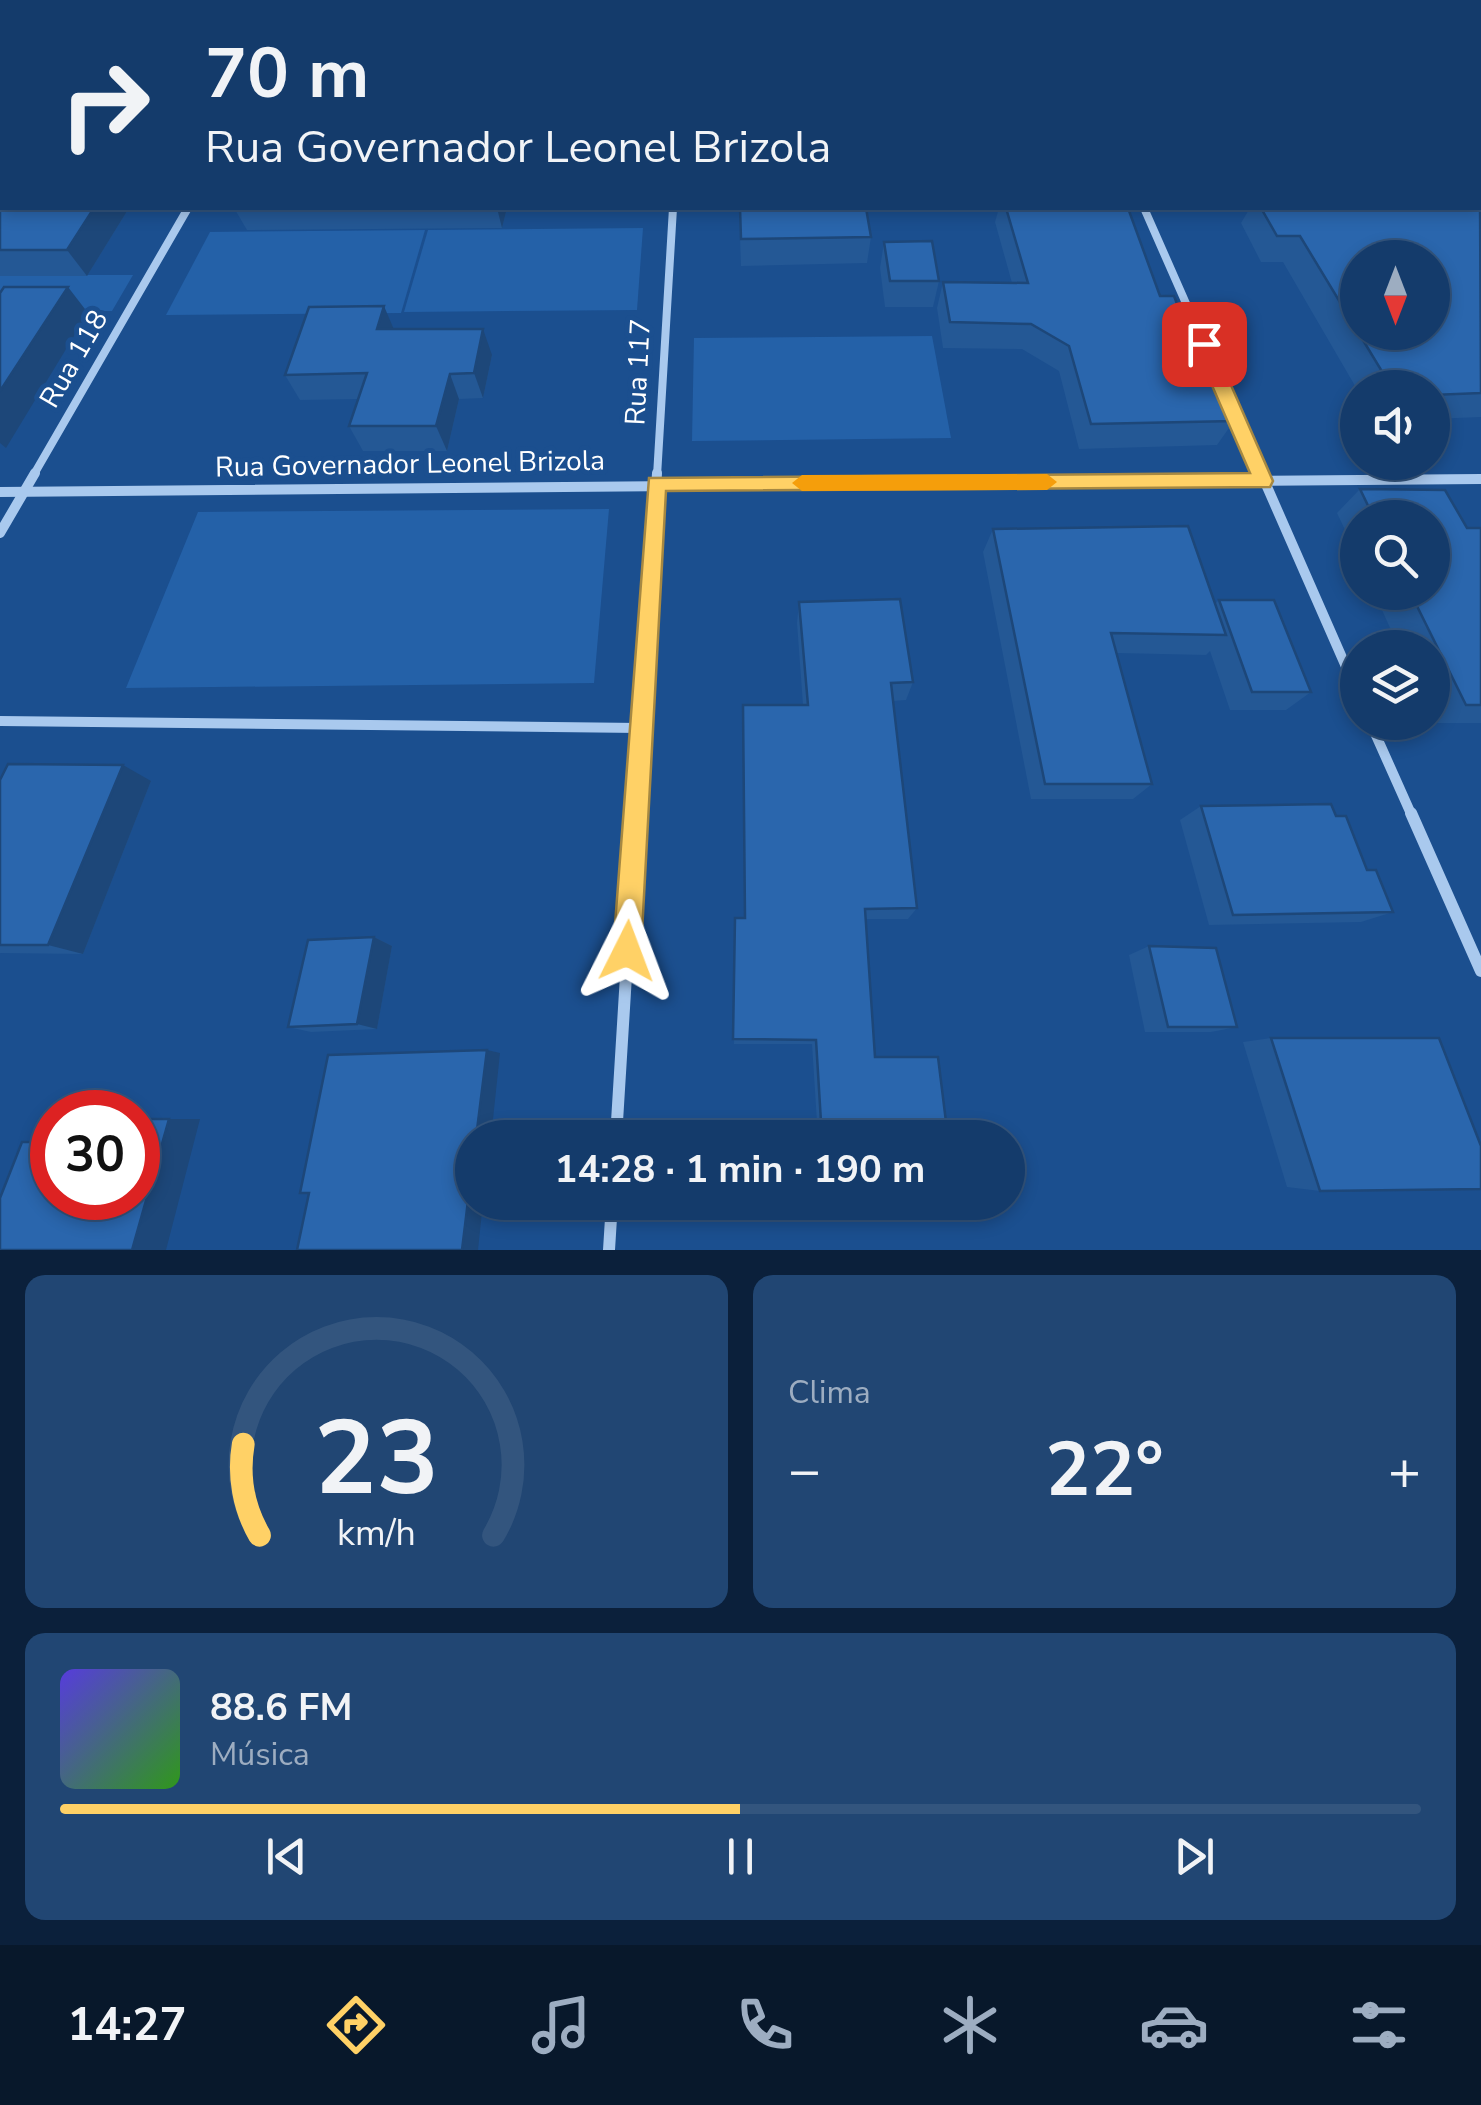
<!DOCTYPE html>
<html lang="pt">
<meta charset="utf-8">
<style>
body{margin:0;font-family:"Nunito Sans",sans-serif;background:#214673;color:#f1f3f6;height:100vh;display:flex;flex-direction:column;font-size:38px;white-space:nowrap}
*{box-sizing:border-box;margin:0}
p{font-size:32px;color:#9dadc1}
.icon{flex:none;width:55px;height:55px;fill:none;stroke:currentColor;stroke-width:2;stroke-linecap:round;stroke-linejoin:round}
.map{position:relative;height:1250px;overflow:hidden}
.drawer{display:flex;flex-direction:column;gap:25px;padding:25px;background:#0b203b;flex:1}
.drawer>*{flex:none}
.top-card{position:absolute;left:0px;top:0px;width:1482px;height:210px;box-shadow:0 5px 15px #0003,0 0 0 2px #33557e;background:#143b6b;color:#f1f3f6;overflow:hidden}
.needle{width:65px;rotate:180deg}
.controls{position:absolute;left:1340px;top:240px;display:grid;gap:20px}
.controls a{display:grid;place-items:center;width:110px;height:110px;border-radius:50%;background:#143b6b;box-shadow:0 5px 15px #0003,0 0 0 2px #33557e;font-size:50px}
.speed{position:absolute;left:30px;top:1090px;display:flex;gap:20px;font-size:50px;font-weight:700;text-align:center}
.speed>*{display:grid;place-content:center;width:130px;height:130px;border-radius:50%;background:#143b6b;box-shadow:0 5px 15px #0003,0 0 0 2px #33557e;line-height:1}
.speed .limit{border:15px solid #d22;background:#fff;color:#111}
.pin{position:absolute;display:grid;place-items:center;width:85px;height:85px;color:#fff;margin:-42px;border-radius:20px;box-shadow:0 5px 15px #0006}
.me{position:absolute;width:110px;margin:-55px;rotate:3deg;stroke-linejoin:round;filter:drop-shadow(0 0 8px #0008)}
.turn{display:flex;align-items:center;gap:35px;height:210px;padding:0 40px;font-size:45px}
.turn .icon{width:130px;height:130px;stroke-width:2.5}
.turn b{display:block;font-size:70px;line-height:85px}
.big{font-size:75px;font-weight:700;line-height:1.1}
.drawer .tile{flex:1;display:flex;flex-direction:column;justify-content:center;gap:15px;min-width:0;padding:0 35px;border-radius:20px;background:#214673}
.drawer .dial{align-items:center;gap:0}
.dial svg{height:260px;overflow:visible;fill:none;stroke:#33557e;stroke-width:7;stroke-linecap:round;text-anchor:middle}
.dial text{fill:#f1f3f6;stroke:none}
.song{display:flex;align-items:center;gap:30px}
.cover{width:120px;height:120px;border-radius:15px;background:linear-gradient(135deg,hsl(250 70% 55%),hsl(110 70% 35%))}
.played{height:10px;border-radius:5px;background:linear-gradient(90deg,#ffd166 50%,#33557e 50%)}
.keys{display:flex;justify-content:space-around;direction:ltr}
.heat{display:flex;justify-content:space-between;align-items:center;font-size:55px;direction:ltr}
.drawer .tiles{flex:1;display:grid;gap:25px;grid-template-columns:1fr 1fr}
.tile:last-child{grid-column:span 2}
.trip{position:absolute;left:455px;top:1120px;width:570px;height:100px;border-radius:50px;background:#143b6b;box-shadow:0 5px 15px #0003,0 0 0 2px #33557e;font-weight:700;line-height:100px;text-align:center}
.dock{display:flex;height:160px;justify-content:space-around;align-items:center;background:#08182b;color:#9dadc1}
.dock .icon{width:70px;height:70px}
.dock .active{color:#ffd166}
.dock b{font-size:45px;color:#f1f3f6}
.map>svg:first-child{display:block}
</style>
<div class="map">
<svg width="1481" height="1250" viewBox="0 0 1481 1250">
<rect width="100%" height="100%" fill="#1b4f8f"/>
<g fill="#2461a8">
<path d="M 643,228 L 637,310 L 404,312 L 428,230 Z"/>
<path d="M 425,230 L 401,313 L 166,315 L 210,232 Z"/>
<path d="M 0,275 L 133,275 L 112,311 L 0,311 Z"/>
<path d="M 932,336 L 951,438 L 692,441 L 694,338 Z"/>
<path d="M 609,509 L 594,683 L 126,688 L 198,512 Z"/>
</g>
<g fill="none" stroke-linecap="round" stroke-linejoin="round">
<g stroke="#a9c9ee" stroke-width="8">
<path d="M 1144,208 L 1262,476"/>
<path d="M 33,476 L 188,208"/>
<path d="M 657,476 L 673,208"/>
</g>
<g stroke="#a9c9ee" stroke-width="10">
<path d="M 1261,473 L 1358,694"/>
<path d="M 0,492 L 1481,479"/>
<path d="M 0,533 L 35,473"/>
<path d="M 0,721 L 640,728"/>
<path d="M 1370,722 L 1412,816"/>
<path d="M 636,816 L 657,473"/>
</g>
<g stroke="#a9c9ee" stroke-width="12">
<path d="M 1411,813 L 1481,971"/>
<path d="M 616,1138 L 636,813"/>
<path d="M 609,1250 L 612,1202"/>
</g>
</g>
<g fill="#245895">
<path d="M 947,0 L 1412,0 L 1414,2 L 948,2 Z"/>
<path d="M 0,152 L 2,208 L 129,208 L 87,276 L 0,276 Z"/>
<path d="M 1481,198 L 1481,417 L 1432,419 L 1432,388 L 1358,388 L 1358,391 L 1283,262 L 1261,262 L 1241,223 L 1250,208 L 1480,208 Z"/>
<path d="M 234,208 L 507,208 L 502,228 L 247,230 Z"/>
<path d="M 739,208 L 866,208 L 871,237 L 867,263 L 741,266 Z"/>
<path d="M 999,208 L 1128,208 L 1160,296 L 1196,353 L 1234,421 L 1217,445 L 1079,449 L 1059,371 L 1022,349 L 943,348 L 937,308 L 943,282 L 1012,283 L 995,222 Z"/>
<path d="M 884,242 L 939,281 L 933,307 L 885,307 L 880,268 Z"/>
<path d="M 394,329 L 492,355 L 483,398 L 459,399 L 447,451 L 363,451 L 349,426 L 358,399 L 300,400 L 285,375 Z"/>
<path d="M 1360,489 L 1467,528 L 1481,528 L 1481,723 L 1434,723 L 1432,719 L 1432,648 L 1399,648 L 1374,592 L 1432,592 L 1432,518 L 1358,518 L 1358,557 L 1337,513 Z"/>
<path d="M 993,529 L 1215,604 L 1219,600 L 1311,692 L 1286,710 L 1230,710 L 1210,651 L 1206,655 L 1117,653 L 1152,784 L 1133,799 L 1031,799 L 983,552 Z"/>
<path d="M 799,602 L 913,682 L 906,700 L 893,701 L 917,908 L 908,919 L 866,919 L 875,1057 L 948,1138 L 818,1138 L 812,1044 L 734,1044 L 735,918 L 744,918 L 803,705 L 797,623 Z"/>
<path d="M 0,780 L 151,781 L 83,954 L 0,953 Z"/>
<path d="M 1201,806 L 1336,816 L 1393,912 L 1361,922 L 1209,925 L 1180,820 Z"/>
<path d="M 374,937 L 392,946 L 377,1029 L 311,1032 L 288,1027 Z"/>
<path d="M 1149,946 L 1237,1027 L 1211,1032 L 1145,1032 L 1129,955 Z"/>
<path d="M 1271,1038 L 1320,1191 L 1287,1187 L 1243,1042 Z"/>
</g>
<g fill="#1d4779">
<path d="M 26,0 L 65,0 L 63,2 L 24,2 Z"/>
<path d="M 2,25 L 2,70 L 0,73 L 0,28 Z"/>
<path d="M 94,208 L 129,208 L 87,276 L 67,250 Z"/>
<path d="M 497,208 L 507,208 L 502,228 Z"/>
<path d="M 68,287 L 88,313 L 6,448 L 0,443 L 0,391 Z"/>
<path d="M 384,306 L 395,332 L 377,329 Z"/>
<path d="M 483,329 L 492,355 L 483,398 L 474,373 Z"/>
<path d="M 450,374 L 459,399 L 447,451 L 436,426 Z"/>
<path d="M 123,765 L 151,781 L 83,954 L 48,945 Z"/>
<path d="M 374,937 L 392,946 L 377,1029 L 357,1024 Z"/>
<path d="M 487,1050 L 500,1053 L 491,1138 L 476,1138 Z"/>
<path d="M 169,1119 L 200,1119 L 166,1250 L 132,1250 Z"/>
<path d="M 472,1168 L 472,1202 L 483,1202 L 478,1250 L 462,1250 Z"/>
</g>
<g fill="#2a66ad" stroke="#1d4779" stroke-width="2.5">
<path d="M 0,0 L 26,0 L 24,2 L 2,2 L 2,25 L 0,28 Z"/>
<path d="M 156,0 L 232,0 L 231,2 L 154,2 Z"/>
<path d="M 357,0 L 618,0 L 617,2 L 356,2 Z"/>
<path d="M 766,0 L 916,0 L 917,2 L 767,2 Z"/>
<path d="M 963,0 L 1054,0 L 1056,2 L 964,2 Z"/>
<path d="M 1165,0 L 1412,0 L 1414,2 L 1166,2 Z"/>
<path d="M 1480,72 L 1481,73 L 1481,120 L 1480,120 Z"/>
<path d="M 2,149 L 2,208 L 94,208 L 67,250 L 0,250 L 0,152 Z"/>
<path d="M 1480,198 L 1481,393 L 1432,395 L 1432,388 L 1392,388 L 1358,332 L 1432,332 L 1432,258 L 1358,258 L 1358,332 L 1300,236 L 1277,236 L 1261,208 L 1480,208 Z"/>
<path d="M 740,208 L 866,208 L 871,237 L 741,239 Z"/>
<path d="M 1006,208 L 1128,208 L 1160,296 L 1174,296 L 1196,353 L 1201,353 L 1234,421 L 1091,424 L 1069,346 L 1031,324 L 950,322 L 943,282 L 1028,283 Z"/>
<path d="M 932,241 L 939,281 L 890,281 L 884,242 Z"/>
<path d="M 4,287 L 68,287 L 0,391 L 0,293 Z"/>
<path d="M 384,306 L 377,329 L 483,329 L 474,373 L 450,374 L 436,426 L 349,426 L 367,373 L 285,375 L 309,307 Z"/>
<path d="M 1360,489 L 1445,490 L 1467,528 L 1481,528 L 1481,705 L 1466,705 L 1410,592 L 1432,592 L 1432,518 L 1374,518 Z"/>
<path d="M 1188,526 L 1226,635 L 1111,633 L 1152,784 L 1045,784 L 993,529 Z"/>
<path d="M 900,599 L 913,682 L 891,683 L 917,908 L 865,909 L 875,1057 L 938,1057 L 948,1138 L 822,1138 L 816,1040 L 733,1039 L 735,918 L 745,918 L 743,705 L 808,705 L 799,602 Z"/>
<path d="M 1219,600 L 1274,600 L 1311,692 L 1252,692 Z"/>
<path d="M 8,764 L 123,765 L 48,945 L 0,945 L 0,780 Z"/>
<path d="M 1331,804 L 1336,816 L 1346,816 L 1367,870 L 1376,870 L 1393,912 L 1233,915 L 1201,806 Z"/>
<path d="M 374,937 L 357,1024 L 288,1027 L 308,940 Z"/>
<path d="M 1149,946 L 1216,948 L 1237,1027 L 1168,1027 Z"/>
<path d="M 1271,1038 L 1439,1038 L 1481,1146 L 1481,1189 L 1320,1191 Z"/>
<path d="M 487,1050 L 476,1138 L 472,1138 L 472,1168 L 462,1250 L 297,1250 L 309,1193 L 300,1193 L 328,1055 Z"/>
<path d="M 138,1119 L 169,1119 L 132,1250 L 0,1250 L 0,1198 L 22,1142 L 52,1142 L 52,1198 L 138,1198 Z"/>
</g>
<path fill="#ffd166" stroke="#a68842" stroke-width="2.5" d="M 1204,338 L 1213,344 L 1273,481 L 1270,487 L 666,491 L 641,951 L 637,961 L 627,965 L 617,961 L 613,951 L 649,478 L 1250,473 L 1194,344 Z"/>
<path fill="#f59e0b" d="M 1047,474 L 1057,482 L 1047,490 L 802,491 L 792,483 L 802,475 Z"/>
<g text-anchor="middle" dominant-baseline="central" stroke-width="10" stroke-linejoin="round" paint-order="stroke">
<g font-size="28" fill="#fff" stroke="#1b4f8f">
<text transform="translate(74 359) rotate(-60)">Rua 118</text>
<text transform="translate(638 372) rotate(-87)">Rua 117</text>
<text transform="translate(410 464) rotate(-1)">Rua Governador Leonel Brizola</text>
</g>
</g>
</svg>
<div class="controls">
<a><svg class="needle" viewBox="-14 -14 28 28"><path d="M0-13l5 13h-10z" fill="#e53935"/><path d="M0 13l5-13h-10z" fill="#9dadc1"/></svg></a>
<a><svg class="icon" aria-label="sound" viewBox="0 0 24 24"><path d="M4 9h4l5-4v14l-5-4H4zM17 9q2 3 0 6"/></svg></a>
<a><svg class="icon" aria-label="search" viewBox="0 0 24 24"><circle cx="10" cy="10" r="6"/><path d="M15 15l6 6"/></svg></a>
<a><svg class="icon" aria-label="layers" viewBox="0 0 24 24"><path d="M12 4l9 5-9 5-9-5zM3 14l9 5 9-5"/></svg></a>
</div>
<div class="speed"><div class="limit">30</div></div>
<div class="pin" style="left:1204px;top:344px;background:#d93025"><svg class="icon" aria-label="arrive" viewBox="0 0 24 24"><path d="M6 21V4h12l-3 4 3 4H6"/></svg></div>
<svg class="me" style="left:627px;top:951px" viewBox="-20 -20 40 40"><path d="M0-17L14 15 0 8-14 15z" fill="#ffd166" stroke="#fff" stroke-width="4"/></svg>
<div class="trip">14:28 · 1 min · 190 m</div>
<div class="top-card">
<div class="turn"><svg class="icon" aria-label="right" viewBox="0 0 24 24"><path d="M7 20v-9h11M14 6l5 5-5 5"/></svg><div><b>70 m</b>Rua Governador Leonel Brizola</div></div>
</div>
</div>
<section class="drawer">
<div class="tiles">
<div class="tile dial"><svg viewBox="0 0 100 80">
<path d="M14 69A42 42 0 1 1 86 69"/>
<path d="M14 69A42 42 0 0 1 9 41" stroke="#ffd166"/>
<text x="50" y="56" font-size="32" font-weight="700">23</text>
<text x="50" y="72" font-size="11">km/h</text>
</svg></div>
<div class="tile"><p>Clima</p>
<div class="heat"><a>−</a><b class="big">22°</b><a>+</a></div>
</div>
<div class="tile">
<div class="song"><i class="cover"></i><div><b>88.6 FM</b><p>Música</p></div></div>
<div class="played"></div>
<div class="keys"><svg class="icon" aria-label="previous" viewBox="0 0 24 24"><path d="M18 5L8 12l10 7zM5 5v14"/></svg><svg class="icon" aria-label="pause" viewBox="0 0 24 24"><path d="M8 5v14M16 5v14"/></svg><svg class="icon" aria-label="next" viewBox="0 0 24 24"><path d="M6 5l10 7-10 7zM19 5v14"/></svg></div>
</div>
</div>
</section>
<nav class="dock">
<b>14:27</b>
<svg class="icon active" aria-label="directions" viewBox="0 0 24 24"><path d="M12 3l9 9-9 9-9-9zM9 14v-3h6M13 9l2 2-2 2"/></svg>
<svg class="icon" aria-label="music" viewBox="0 0 24 24"><path d="M9 18V5l10-2v13"/><circle cx="6" cy="18" r="3"/><circle cx="16" cy="16" r="3"/></svg>
<svg class="icon" aria-label="phone" viewBox="0 0 24 24"><path d="M5 4h4l2 5-3 2q2 4 5 5l2-3 5 2v4C11 20 4 13 5 4z"/></svg>
<svg class="icon" aria-label="climate" viewBox="0 0 24 24"><path d="M12 3v18M4 7l16 10M4 17L20 7"/></svg>
<svg class="icon" aria-label="car" viewBox="0 0 24 24"><path d="M5 17H2v-5l4-1 3-4h7l3 4 3 1v5h-3M9 17h6M6 11h13"/><circle cx="7" cy="17" r="2"/><circle cx="17" cy="17" r="2"/></svg>
<svg class="icon" aria-label="filters" viewBox="0 0 24 24"><path d="M4 7h16M4 17h16"/><circle cx="9" cy="7" r="2"/><circle cx="15" cy="17" r="2"/></svg>
</nav>
